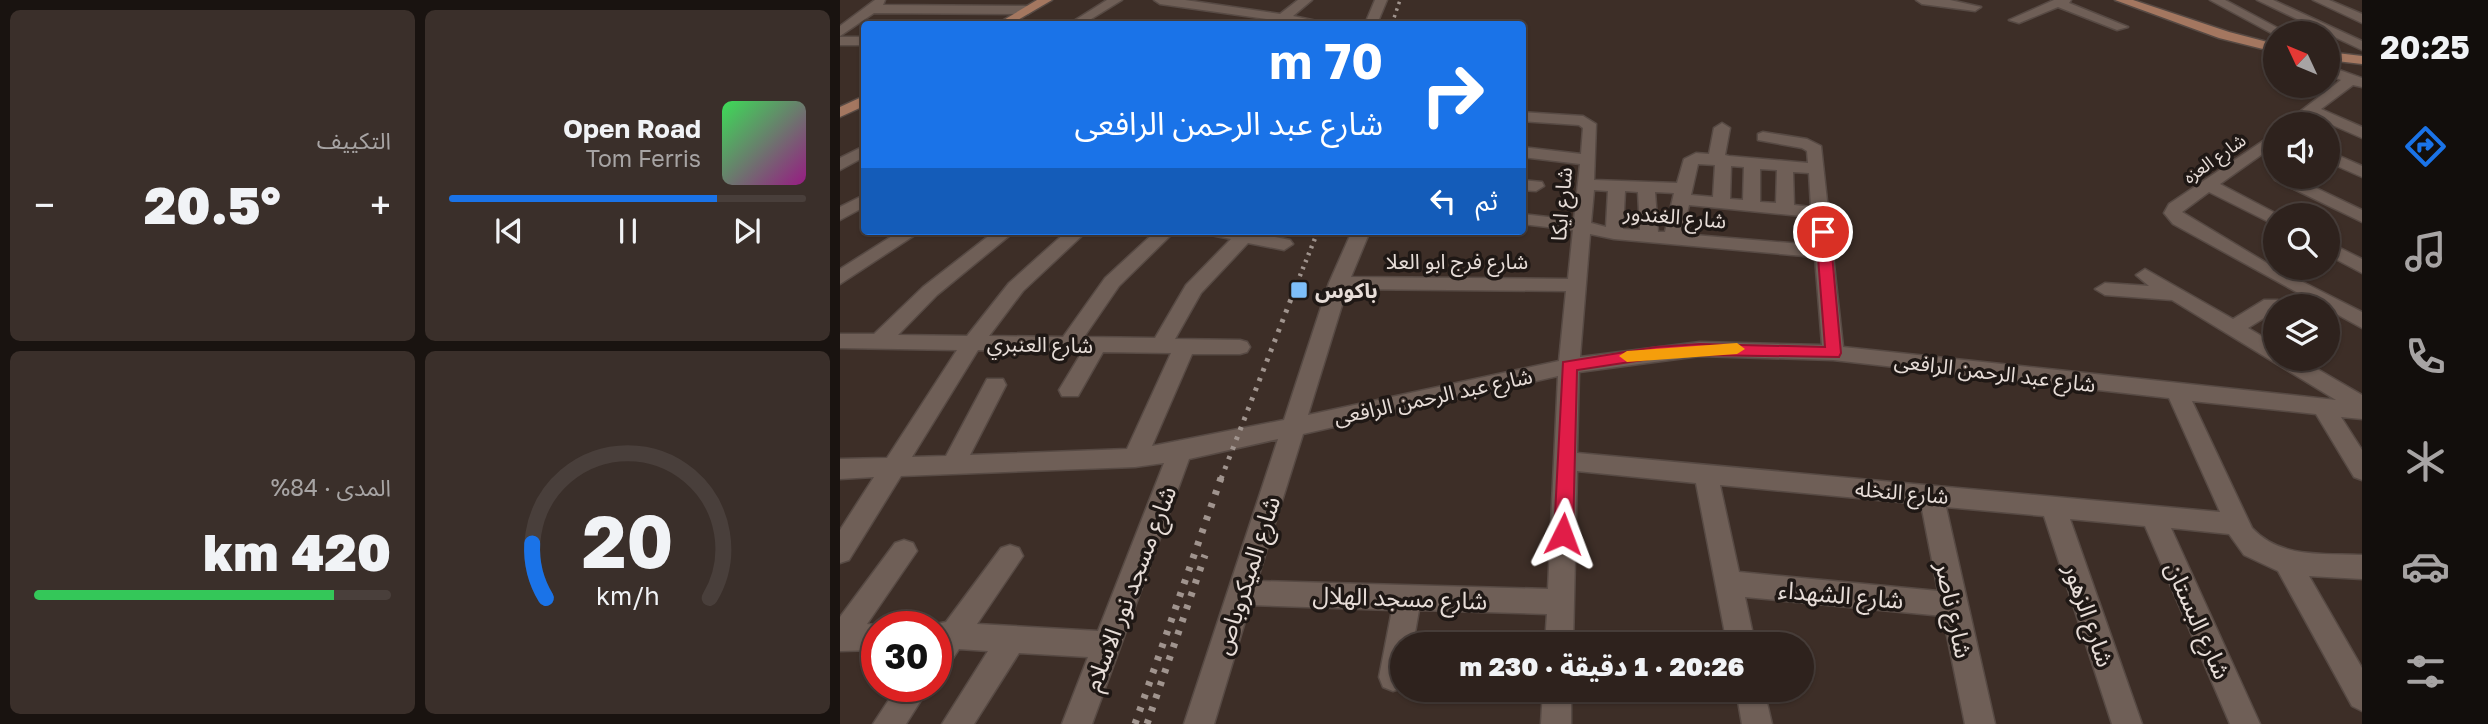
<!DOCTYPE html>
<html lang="ar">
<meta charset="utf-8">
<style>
body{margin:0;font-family:"Golos Text","Noto Sans Arabic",sans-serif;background:#3a2f2a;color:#f1f3f6;direction:rtl;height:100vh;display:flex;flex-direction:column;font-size:26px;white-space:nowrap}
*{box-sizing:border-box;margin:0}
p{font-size:23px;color:#a7a4a4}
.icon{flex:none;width:38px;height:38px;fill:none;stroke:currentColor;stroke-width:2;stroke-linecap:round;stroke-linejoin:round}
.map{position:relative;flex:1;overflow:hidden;direction:ltr}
.drawer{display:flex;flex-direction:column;gap:10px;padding:10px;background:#191310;width:840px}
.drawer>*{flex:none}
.hud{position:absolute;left:21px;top:21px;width:665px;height:214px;border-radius:7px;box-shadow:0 2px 5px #0004,0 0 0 2px #493f3b;direction:rtl;background:#1a73e8;color:#fff;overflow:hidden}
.needle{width:46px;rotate:314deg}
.fabs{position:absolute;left:1423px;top:21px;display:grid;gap:14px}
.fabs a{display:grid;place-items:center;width:77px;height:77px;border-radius:50%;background:#2e221d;box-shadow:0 2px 5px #0004,0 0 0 2px #493f3b;font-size:35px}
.speed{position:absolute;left:21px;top:611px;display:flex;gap:14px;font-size:35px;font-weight:700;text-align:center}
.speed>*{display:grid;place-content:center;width:91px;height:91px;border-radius:50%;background:#2e221d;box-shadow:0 2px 5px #0004,0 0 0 2px #493f3b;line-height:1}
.speed .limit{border:10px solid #d22;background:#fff;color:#111}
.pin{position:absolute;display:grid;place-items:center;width:60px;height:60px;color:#fff;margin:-30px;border:4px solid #fff;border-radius:50%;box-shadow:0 2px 7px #0007}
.me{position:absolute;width:77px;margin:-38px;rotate:3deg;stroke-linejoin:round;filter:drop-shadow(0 0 5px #0008)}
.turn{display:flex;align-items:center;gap:24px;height:147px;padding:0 28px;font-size:32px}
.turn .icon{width:91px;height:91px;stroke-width:2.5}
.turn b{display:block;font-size:49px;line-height:60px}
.then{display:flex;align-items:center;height:66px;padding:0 28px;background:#0003;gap:14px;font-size:26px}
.big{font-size:52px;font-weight:800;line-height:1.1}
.drawer .widget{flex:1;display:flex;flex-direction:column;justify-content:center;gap:10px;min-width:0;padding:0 24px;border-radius:10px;background:#3a2f2a}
.drawer .dial{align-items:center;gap:0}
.dial svg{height:182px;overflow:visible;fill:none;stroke:#493f3b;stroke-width:7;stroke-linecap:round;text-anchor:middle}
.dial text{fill:#f1f3f6;stroke:none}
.song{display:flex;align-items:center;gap:21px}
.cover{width:84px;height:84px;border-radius:10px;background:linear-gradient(135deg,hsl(130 70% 55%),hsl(310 70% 35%))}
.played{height:7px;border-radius:4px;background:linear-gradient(90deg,#1a73e8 75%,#493f3b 75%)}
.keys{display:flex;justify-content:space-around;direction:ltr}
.heat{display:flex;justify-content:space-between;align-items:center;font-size:38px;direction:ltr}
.charge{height:10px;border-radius:5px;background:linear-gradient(90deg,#34c759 84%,#493f3b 0)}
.drawer .tiles{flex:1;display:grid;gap:10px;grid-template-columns:repeat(2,1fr)}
.trip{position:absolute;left:550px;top:632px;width:424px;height:70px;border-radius:35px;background:#2e221d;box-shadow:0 2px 5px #0004,0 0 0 2px #493f3b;font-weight:800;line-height:70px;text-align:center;direction:rtl}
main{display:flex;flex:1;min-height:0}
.menu{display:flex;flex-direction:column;width:126px;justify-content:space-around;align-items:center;background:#120e0c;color:#a7a4a4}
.menu .icon{width:49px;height:49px}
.menu .on{color:#1a73e8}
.menu b{font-size:32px;color:#f1f3f6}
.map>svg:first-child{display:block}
</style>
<main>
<nav class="menu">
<b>20:25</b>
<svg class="icon on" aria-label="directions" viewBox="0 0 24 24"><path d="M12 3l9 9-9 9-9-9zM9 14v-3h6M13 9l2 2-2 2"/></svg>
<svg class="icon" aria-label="music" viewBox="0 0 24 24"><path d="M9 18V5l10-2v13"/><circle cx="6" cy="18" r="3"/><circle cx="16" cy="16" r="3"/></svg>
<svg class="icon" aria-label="phone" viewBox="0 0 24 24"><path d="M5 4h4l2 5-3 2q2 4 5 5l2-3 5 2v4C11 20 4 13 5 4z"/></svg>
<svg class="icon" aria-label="climate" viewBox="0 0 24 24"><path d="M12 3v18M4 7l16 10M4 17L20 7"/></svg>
<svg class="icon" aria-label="car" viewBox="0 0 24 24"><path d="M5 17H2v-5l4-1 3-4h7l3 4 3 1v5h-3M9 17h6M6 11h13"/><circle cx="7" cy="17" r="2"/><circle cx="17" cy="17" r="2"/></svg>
<svg class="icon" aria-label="filters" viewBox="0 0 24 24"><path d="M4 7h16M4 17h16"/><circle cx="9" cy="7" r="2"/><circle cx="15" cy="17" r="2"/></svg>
</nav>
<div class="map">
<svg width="1522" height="724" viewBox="0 0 1522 724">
<rect width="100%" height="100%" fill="#3d2e27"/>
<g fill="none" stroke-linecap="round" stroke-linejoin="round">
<g stroke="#574a44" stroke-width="3">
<g id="minor">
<path d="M 35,0 L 45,0 L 43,5 L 188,6 L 194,10 L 188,14 L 34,13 L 0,36 L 0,26 Z"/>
<path d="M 267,0 L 282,0 L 243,24 L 229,24 Z"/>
<path d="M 314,0 L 345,0 L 440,14 L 458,0 L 472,0 L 453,16 L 491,24 L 462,24 L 320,4 Z"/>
<path d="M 535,0 L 547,0 L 537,24 L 525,24 Z"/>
<path d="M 1076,0 L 1110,0 L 1141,7 L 1135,11 L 1082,4 Z"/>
<path d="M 1214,0 L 1231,0 L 1229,3 L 1288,27 L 1277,30 L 1218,7 L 1179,23 L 1169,20 Z"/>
<path d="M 1370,0 L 1385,0 L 1447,33 L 1435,35 Z"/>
<path d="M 1417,0 L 1433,0 L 1522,41 L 1522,50 Z"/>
<path d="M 1473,0 L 1489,0 L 1522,14 L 1522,23 Z"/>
<rect x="0" y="37" width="24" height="8"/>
<path d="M 1488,66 L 1522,78 L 1522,87 L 1513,85 L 1481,109 L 1522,127 L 1522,138 L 1472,116 L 1461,124 L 1444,124 L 1501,80 L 1488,75 Z"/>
<path d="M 682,112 L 743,116 L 756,124 L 754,180 L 837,183 L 844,159 L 856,153 L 869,154 L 874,128 L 882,123 L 890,128 L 885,155 L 889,156 L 968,163 L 967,151 L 962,148 L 918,140 L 918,134 L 923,132 L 967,139 L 981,146 L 1003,347 L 1496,400 L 1332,300 L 1265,295 L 1255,289 L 1265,283 L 1309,286 L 1296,275 L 1305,269 L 1393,319 L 1424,300 L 1438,300 L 1441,305 L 1435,306 L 1435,311 L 1408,328 L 1435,344 L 1435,359 L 1460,359 L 1522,395 L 1522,419 L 1501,417 L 1522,450 L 1522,480 L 1514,477 L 1476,414 L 1352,401 L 1412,528 C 1441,559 1483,553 1522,555 L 1522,579 L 1469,576 L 1522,668 L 1522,711 L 1512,706 L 1438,571 L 1404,555 L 1389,534 L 1331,528 L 1420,724 L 1390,724 L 1305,526 L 1230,519 L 1302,724 L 1272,724 L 1204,516 L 1106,507 L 1155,724 L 1125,724 L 1103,616 L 905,597 L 915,644 L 887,644 L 856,483 L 737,471 L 733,644 L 705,644 L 707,614 L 579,610 L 573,644 L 562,644 L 562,688 L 553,691 L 543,687 L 539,677 L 552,610 L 410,605 L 374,724 L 344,724 L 438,439 L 349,459 L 252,724 L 222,724 L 248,657 L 179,653 L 134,724 L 102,724 L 148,651 L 119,649 L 106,669 L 96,673 L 96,626 L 86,626 L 106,622 L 161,548 L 170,545 L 179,548 L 183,556 L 137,624 L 258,631 L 324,463 L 295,467 L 61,476 L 9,560 L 0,563 L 0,530 L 34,477 L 0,479 L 0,459 L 47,458 L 117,350 L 0,348 L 0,334 L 34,334 L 83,287 L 155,231 L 175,231 L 97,295 L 58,335 L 127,336 L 169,283 L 227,231 L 247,231 L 183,291 L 149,336 L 223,337 L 265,278 L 316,231 L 335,231 L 279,286 L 244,337 L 315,338 L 346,285 L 391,239 L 371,235 L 368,231 L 418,231 L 416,233 L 450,240 L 453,244 L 444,250 L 408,243 L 361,293 L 335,339 L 400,340 L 407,342 L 410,347 L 407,352 L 400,354 L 352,354 L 312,446 L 444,420 L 489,283 L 512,231 L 530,231 L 511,277 L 728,279 L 733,230 L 682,224 L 682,214 L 734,220 L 740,164 L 682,157 L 682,147 L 741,154 L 743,128 L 739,125 L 682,121 ZM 858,164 L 875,165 L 873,197 L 851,195 ZM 891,166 L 904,167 L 903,200 L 890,199 ZM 920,169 L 937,170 L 936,203 L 920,202 ZM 953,172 L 969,173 L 971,207 L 954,205 ZM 754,190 L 768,191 L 766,227 L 751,223 ZM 785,191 L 798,192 L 800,230 L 783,229 ZM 815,192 L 834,193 L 825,232 L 818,232 ZM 849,205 L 972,217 L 974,245 L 842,234 ZM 750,234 L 774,239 L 975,257 L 982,345 L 860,342 L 740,357 ZM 507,289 L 726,291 L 719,361 L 468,415 ZM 138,350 L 242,352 L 219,390 L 222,396 L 238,396 L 263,352 L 331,353 L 287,449 L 130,455 L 166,385 L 163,379 L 147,379 L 106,456 L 72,457 ZM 860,356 L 993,360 L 1329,398 L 1380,512 L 737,453 L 739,372 ZM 718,376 L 708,589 L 417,581 L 463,434 ZM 880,485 L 1081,504 L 1098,591 L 899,572 Z"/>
<path d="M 1435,133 L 1435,145 L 1380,184 L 1439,215 L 1435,215 L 1435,225 L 1369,192 L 1342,212 L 1435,268 L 1522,312 L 1522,328 L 1333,224 L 1324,213 L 1329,204 Z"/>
<path d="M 24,146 L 24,157 L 0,170 L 0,158 Z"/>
<path d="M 1488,151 L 1522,166 L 1522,177 L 1488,162 Z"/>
<path d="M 1435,174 L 1435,177 L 1453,177 L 1522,210 L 1522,222 L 1435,180 L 1433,177 Z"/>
<path d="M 682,180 L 702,182 L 704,186 L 696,191 L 682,190 Z"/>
<path d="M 24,195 L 24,207 L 0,220 L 0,207 Z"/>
<path d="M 60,231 L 81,231 L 0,284 L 0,269 Z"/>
<path d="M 1488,242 L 1522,259 L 1522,273 L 1488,255 Z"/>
<path d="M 64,540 L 73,543 L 77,551 L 27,624 L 44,626 L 37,626 L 37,650 L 0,651 L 0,617 L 55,543 Z"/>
<path d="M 58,686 L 90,686 L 66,724 L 33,724 Z"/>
<path d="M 703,690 L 731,690 L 731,724 L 701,724 Z"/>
<path d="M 896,690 L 924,690 L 932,724 L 902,724 Z"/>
</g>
</g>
<g stroke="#574a44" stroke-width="3">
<g id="major">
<path d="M 197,0 L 212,0 L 171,24 L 157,24 Z"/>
<path d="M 1275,0 L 1293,0 L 1389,32 L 1435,44 L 1435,52 L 1379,38 Z"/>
<path d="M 1488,52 L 1522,56 L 1522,64 L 1488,60 Z"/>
<path d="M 24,96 L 24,106 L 0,117 L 0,107 Z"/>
</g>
</g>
<use href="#minor" fill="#6f5f57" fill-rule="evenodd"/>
<use href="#major" fill="#a47760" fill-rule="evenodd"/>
<path stroke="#a0948e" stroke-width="3.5" stroke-dasharray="2.5 4.5" stroke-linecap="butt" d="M 552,24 L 560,0"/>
<path stroke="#a0948e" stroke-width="4.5" stroke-dasharray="2.5 5" stroke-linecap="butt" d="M 457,283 L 478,231"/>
<path stroke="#a0948e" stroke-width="5" stroke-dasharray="3.5 7" stroke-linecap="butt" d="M 381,479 L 458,281"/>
<g stroke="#a0948e" stroke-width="7" stroke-dasharray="4.5 9" stroke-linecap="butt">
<path d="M 295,724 L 381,478"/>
<path d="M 307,724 L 365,555"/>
</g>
</g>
<path fill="#e11d48" stroke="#92132f" stroke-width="2" d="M 983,228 L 990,232 L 1001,353 L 999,357 L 860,355 L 816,358 L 737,370 L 733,534 L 730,540 L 717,540 L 714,534 L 723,362 L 816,347 L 860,344 L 985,347 L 976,232 Z"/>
<path fill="#f59e0b" d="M 897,343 L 905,349 L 897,354 L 787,362 L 779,356 L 787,351 Z"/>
<rect fill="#7dbef9" stroke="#1f1815" stroke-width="2.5" x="450" y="281" width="18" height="18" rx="3.5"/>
<g text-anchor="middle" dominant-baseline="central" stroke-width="7" stroke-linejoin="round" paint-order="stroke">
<g font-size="18" fill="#e7ddd8" stroke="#1f1815">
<text transform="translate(1374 158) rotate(-35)">شارع العزه</text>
</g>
<g font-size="21" fill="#e7ddd8" stroke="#1f1815">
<text transform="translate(721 204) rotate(-85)">شارع ايكا</text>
<text transform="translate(835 216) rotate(5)">شارع الغندور</text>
<text x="617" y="261">شارع فرج ابو العلا</text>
<text transform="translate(200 344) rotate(1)">شارع العنبري</text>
<text transform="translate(1155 372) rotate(7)">شارع عبد الرحمن الرافعى</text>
<text transform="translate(593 396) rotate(-12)">شارع عبد الرحمن الرافعى</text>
<text transform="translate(1062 492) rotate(5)">شارع النخله</text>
</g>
<g font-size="21" font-weight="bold" fill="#e7ddd8" stroke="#1f1815" text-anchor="start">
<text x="475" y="290">باكوس</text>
</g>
<g font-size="24" fill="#e7ddd8" stroke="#1f1815">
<text transform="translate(406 575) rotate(-72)">شارع الميكروباص</text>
<text transform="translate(289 588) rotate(-69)">شارع مسجد نور الاسلام</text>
<text transform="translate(1001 594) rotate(5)">شارع الشهداء</text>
<text transform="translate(560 597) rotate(2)">شارع مسجد الهلال</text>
<text transform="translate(1115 610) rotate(78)">شارع ناصر</text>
<text transform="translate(1250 615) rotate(71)">شارع الزهور</text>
<text transform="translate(1359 620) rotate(66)">شارع البستان</text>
</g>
</g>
</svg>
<div class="fabs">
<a><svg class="needle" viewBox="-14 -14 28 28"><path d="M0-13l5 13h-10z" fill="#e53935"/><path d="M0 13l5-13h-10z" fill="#a7a4a4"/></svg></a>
<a><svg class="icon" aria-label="sound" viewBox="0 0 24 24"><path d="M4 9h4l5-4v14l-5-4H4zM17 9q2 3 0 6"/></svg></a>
<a><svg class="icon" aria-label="search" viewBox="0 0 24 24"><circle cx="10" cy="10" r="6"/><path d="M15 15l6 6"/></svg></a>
<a><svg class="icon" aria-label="layers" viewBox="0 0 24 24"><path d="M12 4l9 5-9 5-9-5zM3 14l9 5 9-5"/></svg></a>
</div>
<div class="speed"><div class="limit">30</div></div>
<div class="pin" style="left:983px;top:232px;background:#d93025"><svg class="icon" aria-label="arrive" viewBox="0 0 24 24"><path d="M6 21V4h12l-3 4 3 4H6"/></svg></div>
<svg class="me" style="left:723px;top:534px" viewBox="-20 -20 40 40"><path d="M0-17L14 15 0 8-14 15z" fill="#e11d48" stroke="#fff" stroke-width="4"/></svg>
<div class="trip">20:26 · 1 دقيقة · 230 m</div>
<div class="hud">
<div class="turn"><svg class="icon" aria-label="right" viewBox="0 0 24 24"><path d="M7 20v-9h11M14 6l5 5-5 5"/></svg><div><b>70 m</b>شارع عبد الرحمن الرافعى</div></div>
<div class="then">ثم<svg class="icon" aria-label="left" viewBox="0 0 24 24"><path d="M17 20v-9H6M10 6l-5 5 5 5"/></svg></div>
</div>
</div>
<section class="drawer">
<div class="tiles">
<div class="widget">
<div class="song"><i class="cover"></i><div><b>Open Road</b><p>Tom Ferris</p></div></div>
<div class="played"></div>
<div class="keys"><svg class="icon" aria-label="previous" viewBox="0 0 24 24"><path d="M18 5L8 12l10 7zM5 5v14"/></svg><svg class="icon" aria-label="pause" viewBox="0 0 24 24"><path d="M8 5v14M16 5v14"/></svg><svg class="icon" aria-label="next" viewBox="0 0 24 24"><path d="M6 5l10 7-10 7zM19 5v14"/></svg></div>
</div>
<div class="widget"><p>التكييف</p>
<div class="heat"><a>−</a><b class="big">20.5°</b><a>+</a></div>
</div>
<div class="widget dial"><svg viewBox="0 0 100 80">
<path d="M14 69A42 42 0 1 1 86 69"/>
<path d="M14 69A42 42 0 0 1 8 45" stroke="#1a73e8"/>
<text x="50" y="56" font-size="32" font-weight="700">20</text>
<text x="50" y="72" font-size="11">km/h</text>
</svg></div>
<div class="widget"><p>المدى · 84%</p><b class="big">420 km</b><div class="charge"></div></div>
</div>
</section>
</main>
